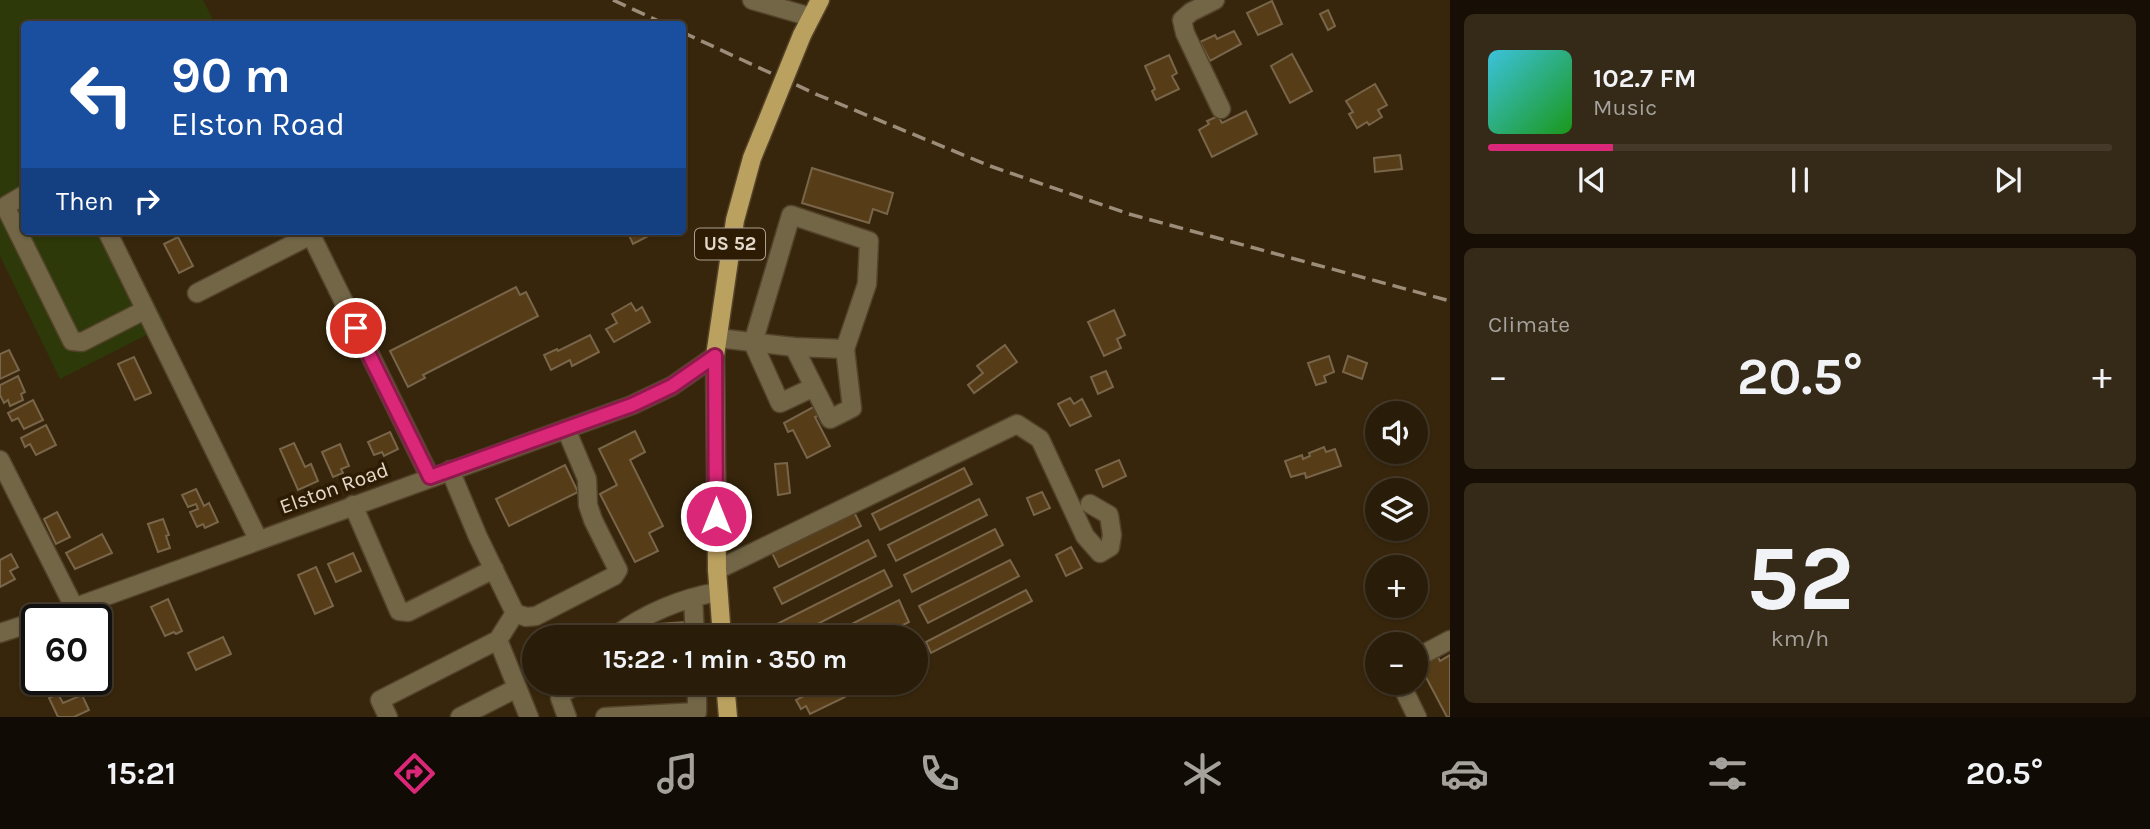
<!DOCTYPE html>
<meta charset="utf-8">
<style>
body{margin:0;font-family:Karla,sans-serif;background:#352917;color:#f1f3f6;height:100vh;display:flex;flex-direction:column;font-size:26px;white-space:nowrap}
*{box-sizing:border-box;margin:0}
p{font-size:23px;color:#a5a19c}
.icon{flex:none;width:38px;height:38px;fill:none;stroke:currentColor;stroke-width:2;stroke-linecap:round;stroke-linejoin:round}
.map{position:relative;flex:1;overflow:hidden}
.side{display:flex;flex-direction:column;gap:14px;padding:14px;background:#170f05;width:700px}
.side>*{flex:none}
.hud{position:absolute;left:21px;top:21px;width:665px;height:214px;border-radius:7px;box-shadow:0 2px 5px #0004,0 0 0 2px #453a2a;background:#1a4fa0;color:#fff;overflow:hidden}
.fabs{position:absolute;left:1365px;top:401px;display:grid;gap:14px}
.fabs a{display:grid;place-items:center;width:63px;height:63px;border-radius:50%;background:#291c09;box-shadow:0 2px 5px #0004,0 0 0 2px #453a2a;font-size:35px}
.speed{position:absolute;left:21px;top:604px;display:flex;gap:14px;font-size:35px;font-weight:700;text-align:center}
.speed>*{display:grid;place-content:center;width:91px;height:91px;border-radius:50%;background:#291c09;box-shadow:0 2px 5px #0004,0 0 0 2px #453a2a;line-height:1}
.speed .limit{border:4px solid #111;border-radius:10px;background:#fff;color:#111}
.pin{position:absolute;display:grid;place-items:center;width:60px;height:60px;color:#fff;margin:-30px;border:4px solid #fff;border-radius:50%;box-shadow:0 2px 7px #0007}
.me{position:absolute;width:77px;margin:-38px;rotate:0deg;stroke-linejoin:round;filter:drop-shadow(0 0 5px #0008)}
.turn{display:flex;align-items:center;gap:24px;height:147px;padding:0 35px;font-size:32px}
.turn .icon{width:91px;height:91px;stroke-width:2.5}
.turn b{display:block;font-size:49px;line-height:60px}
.then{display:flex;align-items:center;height:66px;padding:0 35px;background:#0003;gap:14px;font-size:26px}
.big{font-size:52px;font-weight:700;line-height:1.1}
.side .tile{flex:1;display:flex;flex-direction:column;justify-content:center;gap:10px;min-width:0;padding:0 24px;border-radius:10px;background:#352917}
.side .dial{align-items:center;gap:0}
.dial b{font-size:91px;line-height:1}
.song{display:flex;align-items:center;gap:21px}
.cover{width:84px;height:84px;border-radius:10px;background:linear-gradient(135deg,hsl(190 70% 55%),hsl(120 70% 35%))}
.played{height:7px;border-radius:4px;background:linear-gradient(90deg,#db2777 20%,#453a2a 20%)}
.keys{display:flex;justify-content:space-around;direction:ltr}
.heat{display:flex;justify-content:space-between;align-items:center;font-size:38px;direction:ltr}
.trip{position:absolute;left:522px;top:625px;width:406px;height:70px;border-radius:35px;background:#291c09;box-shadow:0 2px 5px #0004,0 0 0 2px #453a2a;font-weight:700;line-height:70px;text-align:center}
.menu{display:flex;height:112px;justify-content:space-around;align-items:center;background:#100b04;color:#a5a19c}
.menu .icon{width:49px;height:49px}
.menu .active{color:#db2777}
.menu b{font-size:32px;color:#f1f3f6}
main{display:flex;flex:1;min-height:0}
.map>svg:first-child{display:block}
</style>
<main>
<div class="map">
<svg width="1450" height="717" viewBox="0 0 1450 717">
<rect width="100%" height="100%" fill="#37260c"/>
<path fill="#2d3909" d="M 0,0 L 203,0 L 215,24 L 24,24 L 24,231 L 117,231 L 166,325 L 60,379 L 0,256 Z"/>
<g fill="#563d17" stroke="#78654a" stroke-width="2">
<path d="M 1272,1 L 1282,24 L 1258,35 L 1247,13 Z"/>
<path d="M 1328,10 L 1335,26 L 1328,30 L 1320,14 Z"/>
<path d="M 1234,31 L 1241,44 L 1210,61 L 1200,42 L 1215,35 L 1217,39 Z"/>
<path d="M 1292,54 L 1312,91 L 1290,103 L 1271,66 Z"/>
<path d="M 1169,55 L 1177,73 L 1172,76 L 1179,89 L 1156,100 L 1152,91 L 1155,89 L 1145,66 Z"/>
<path d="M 1375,84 L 1387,105 L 1378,110 L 1382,117 L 1369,125 L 1367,122 L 1357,128 L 1349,114 L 1353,112 L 1346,101 Z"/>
<path d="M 1246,111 L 1257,134 L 1212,157 L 1199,130 L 1209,124 L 1207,121 L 1218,116 L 1222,123 Z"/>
<path d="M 1400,155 L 1402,169 L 1375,172 L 1374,158 Z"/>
<path d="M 812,168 L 893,193 L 887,214 L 873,209 L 869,223 L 802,203 Z"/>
<path d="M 627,231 L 658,231 L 633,244 Z"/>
<path d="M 178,237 L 193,266 L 179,273 L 164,244 Z"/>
<path d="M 516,287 L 520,295 L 526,292 L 538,316 L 423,375 L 425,378 L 408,387 L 390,351 Z"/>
<path d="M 631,303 L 636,311 L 642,307 L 650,322 L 614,342 L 606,329 L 617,323 L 612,314 Z"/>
<path d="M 1114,310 L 1125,335 L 1117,339 L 1121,348 L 1104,356 L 1088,322 Z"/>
<path d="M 590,335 L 599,352 L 572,366 L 570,360 L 551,370 L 544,355 L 557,349 L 558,351 Z"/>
<path d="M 1005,345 L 1017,362 L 974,393 L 968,385 L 983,373 L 977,366 Z"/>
<path d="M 9,350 L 19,370 L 0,379 L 0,354 Z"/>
<path d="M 1329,356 L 1334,372 L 1324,376 L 1326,382 L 1316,385 L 1308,363 Z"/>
<path d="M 1348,356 L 1367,363 L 1362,379 L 1343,372 Z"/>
<path d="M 134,357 L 151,393 L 135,400 L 118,364 Z"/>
<path d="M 1106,371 L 1113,387 L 1098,394 L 1091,377 Z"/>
<path d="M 18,376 L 25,392 L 21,394 L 23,400 L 10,406 L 8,400 L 4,403 L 0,395 L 0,385 Z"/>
<path d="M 1070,398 L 1074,404 L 1082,399 L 1091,416 L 1070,426 L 1058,404 Z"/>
<path d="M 33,400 L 43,420 L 24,429 L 18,418 L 12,421 L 8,413 Z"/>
<path d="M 815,406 L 820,415 L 815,417 L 830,446 L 807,458 L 793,430 L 788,432 L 784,423 Z"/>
<path d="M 46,425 L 56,445 L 36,455 L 30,444 L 25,447 L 21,438 Z"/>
<path d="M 635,431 L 645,452 L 630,460 L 663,526 L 649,533 L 658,551 L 635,562 L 600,494 L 617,485 L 599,449 Z"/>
<path d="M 390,432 L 398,449 L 384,456 L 382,452 L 374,455 L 368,442 Z"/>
<path d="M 294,443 L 305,467 L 311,464 L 318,481 L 298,490 L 280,449 Z"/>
<path d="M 340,444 L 349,466 L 341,469 L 343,473 L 333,477 L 322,452 Z"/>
<path d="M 1324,447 L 1326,452 L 1335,449 L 1341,466 L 1306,478 L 1305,473 L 1291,477 L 1285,461 L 1302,455 L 1303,459 L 1310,456 L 1309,453 Z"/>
<path d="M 1119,460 L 1126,476 L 1103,487 L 1096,470 Z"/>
<path d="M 787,463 L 790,493 L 778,495 L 775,464 Z"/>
<path d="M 565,465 L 578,492 L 509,526 L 496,499 Z"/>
<path d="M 964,468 L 972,484 L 880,530 L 872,514 Z"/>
<path d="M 196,489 L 204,506 L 209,503 L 218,522 L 205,528 L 203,524 L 197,527 L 190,512 L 198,509 L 196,504 L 188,507 L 182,495 Z"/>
<path d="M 1042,492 L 1050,508 L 1034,515 L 1027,498 Z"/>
<path d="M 979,499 L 987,515 L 896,561 L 888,545 Z"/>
<path d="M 853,510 L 861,526 L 779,567 L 771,551 Z"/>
<path d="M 57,512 L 70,537 L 56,544 L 44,519 Z"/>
<path d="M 163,519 L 169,535 L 166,536 L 170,548 L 158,552 L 148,524 Z"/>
<path d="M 995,529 L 1003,545 L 912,592 L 904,575 Z"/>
<path d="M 102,534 L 112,553 L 75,569 L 66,553 Z"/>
<path d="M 868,540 L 876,556 L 782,604 L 774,588 Z"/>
<path d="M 1071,547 L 1082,568 L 1066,576 L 1056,555 Z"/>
<path d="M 353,553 L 361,571 L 336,582 L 328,564 Z"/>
<path d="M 11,554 L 18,567 L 10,571 L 15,579 L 0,587 L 0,560 Z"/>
<path d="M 1010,560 L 1019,576 L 928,623 L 919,606 Z"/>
<path d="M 316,567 L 333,606 L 315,614 L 298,575 Z"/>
<path d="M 884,570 L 892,586 L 792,637 L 784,637 L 777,624 Z"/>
<path d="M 1026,590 L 1032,601 L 931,653 L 926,642 Z"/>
<path d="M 168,599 L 182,631 L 176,634 L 174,632 L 165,636 L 151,607 Z"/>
<path d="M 899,600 L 909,622 L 879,637 L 826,637 Z"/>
<path d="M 684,622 L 685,637 L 659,637 L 658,624 Z"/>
<path d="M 223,637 L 231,654 L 196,670 L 188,653 Z"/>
<path d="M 919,639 L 927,655 L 915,661 L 915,641 Z"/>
<path d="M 1450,655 L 1450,717 L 1447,717 L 1420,666 L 1438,657 L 1440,661 Z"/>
<path d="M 845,682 L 874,682 L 851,694 Z"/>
<path d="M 826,685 L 828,691 L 839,685 L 845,697 L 810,714 L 806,706 L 801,709 L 796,700 Z"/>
<path d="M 58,694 L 63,703 L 82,695 L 89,710 L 74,717 L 58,717 L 49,698 Z"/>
</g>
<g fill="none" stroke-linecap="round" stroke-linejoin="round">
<g stroke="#53432a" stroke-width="21">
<g id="minor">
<path d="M 752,0 L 811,17"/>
<path d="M 1215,0 L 1191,12 L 1182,20 L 1185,33 L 1221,109"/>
<path d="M 24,195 L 7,205 L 7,210 L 72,341 L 82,342 L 137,314"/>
<path d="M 107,231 L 258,539"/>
<path d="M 197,293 L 311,235 L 430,477"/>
<path d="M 718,338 L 794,347 L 845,349"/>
<path d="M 794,347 L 830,419 L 852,408 L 845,349 L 867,284 L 869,241 L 791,215 L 753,343 L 780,403 L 814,387"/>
<path d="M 0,460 L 74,607"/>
<path d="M 450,470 L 478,537 L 515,613 L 526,617 L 536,616 L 614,576 L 618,570 L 593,520 L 588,505 L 587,479 L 566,429"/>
<path d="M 353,505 L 399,611 L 408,612 L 494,569"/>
<path d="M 717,570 L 1017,424 L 1040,439 L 1085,536 L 1100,553 L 1110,547 L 1112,535 L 1109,515 L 1090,504"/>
<path d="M 693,598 L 695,637"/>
<path d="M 40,620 L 632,405 L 672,386 L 715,356"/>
<path d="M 0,633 L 37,621"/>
<path d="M 614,637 C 643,614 682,598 718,592"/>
<path d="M 498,640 L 529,717"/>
<path d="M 1416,658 L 1450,640"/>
<path d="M 1400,682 L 1417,717"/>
<path d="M 388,717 L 380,700 L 498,640 L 515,613"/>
<path d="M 460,717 L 517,688"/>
<path d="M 567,717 L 560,698 L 564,692 L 573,687 L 648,682"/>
<path d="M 605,717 L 697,712 L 697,682"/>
</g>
</g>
<g stroke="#53432a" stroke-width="21">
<g id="major">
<path d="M 802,35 L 820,0"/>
<path d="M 722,637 L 717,570 L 715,356 L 735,220 L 752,158 L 761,136"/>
<path d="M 725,682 L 728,717"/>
</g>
</g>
<use href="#minor" stroke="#726647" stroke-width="18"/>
<use href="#major" stroke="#bba160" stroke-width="18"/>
<g stroke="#9b8d79" stroke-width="3.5" stroke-dasharray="14 7" stroke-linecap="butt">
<path d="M 613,0 L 665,24"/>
<path d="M 682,32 L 818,95 L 990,166 L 1129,214 L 1450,301"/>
</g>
<g stroke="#53432a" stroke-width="21" stroke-linecap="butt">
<path id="major-bridge" d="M 761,136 L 802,35"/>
</g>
<use href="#major-bridge" stroke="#bba160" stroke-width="18"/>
</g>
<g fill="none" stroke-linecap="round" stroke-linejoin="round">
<g stroke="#8e194d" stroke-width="18">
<path id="route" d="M 356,328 L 430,477 L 632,405 L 672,386 L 715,356 L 716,516"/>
</g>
<use href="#route" stroke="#db2777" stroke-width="12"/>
</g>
<g text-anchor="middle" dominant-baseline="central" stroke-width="7" stroke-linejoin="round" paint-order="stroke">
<rect fill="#2d1c03" stroke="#ada08e" stroke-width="2" x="695" y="228.5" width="70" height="31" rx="5"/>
<g font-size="19" font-weight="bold" fill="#e4d9ca">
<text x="730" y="244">US 52</text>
</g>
<g font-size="21" fill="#e4d9ca" stroke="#2d1c03">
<text transform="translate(334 488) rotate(-20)">Elston Road</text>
</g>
</g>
</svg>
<div class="fabs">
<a><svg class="icon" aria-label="sound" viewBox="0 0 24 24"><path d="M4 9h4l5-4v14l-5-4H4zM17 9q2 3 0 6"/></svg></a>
<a><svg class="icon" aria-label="layers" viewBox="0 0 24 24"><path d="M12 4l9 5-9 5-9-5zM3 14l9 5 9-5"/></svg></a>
<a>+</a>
<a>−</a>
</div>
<div class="speed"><div class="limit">60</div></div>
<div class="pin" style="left:356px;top:328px;background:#d93025"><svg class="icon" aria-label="arrive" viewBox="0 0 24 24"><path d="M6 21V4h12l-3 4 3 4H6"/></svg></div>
<svg class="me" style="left:716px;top:516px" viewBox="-20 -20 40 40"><circle r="17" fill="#db2777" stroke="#fff" stroke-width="3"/><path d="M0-11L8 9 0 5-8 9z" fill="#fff"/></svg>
<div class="trip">15:22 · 1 min · 350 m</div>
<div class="hud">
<div class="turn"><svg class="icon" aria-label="left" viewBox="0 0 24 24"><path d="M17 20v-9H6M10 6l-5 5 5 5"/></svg><div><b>90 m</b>Elston Road</div></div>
<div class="then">Then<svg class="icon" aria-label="right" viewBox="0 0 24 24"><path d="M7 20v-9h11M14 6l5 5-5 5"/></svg></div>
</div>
</div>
<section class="side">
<div class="tile">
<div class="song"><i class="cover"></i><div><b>102.7 FM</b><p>Music</p></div></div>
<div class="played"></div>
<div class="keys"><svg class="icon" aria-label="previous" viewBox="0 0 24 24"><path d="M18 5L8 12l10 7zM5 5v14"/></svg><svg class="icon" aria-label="pause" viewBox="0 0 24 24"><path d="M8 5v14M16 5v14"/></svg><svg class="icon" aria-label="next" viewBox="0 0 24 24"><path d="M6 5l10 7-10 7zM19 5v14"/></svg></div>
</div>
<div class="tile"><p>Climate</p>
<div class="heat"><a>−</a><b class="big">20.5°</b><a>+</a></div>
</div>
<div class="tile dial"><b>52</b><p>km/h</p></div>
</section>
</main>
<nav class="menu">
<b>15:21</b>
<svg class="icon active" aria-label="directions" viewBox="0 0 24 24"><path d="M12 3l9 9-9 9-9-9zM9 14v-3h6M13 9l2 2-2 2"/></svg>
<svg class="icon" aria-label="music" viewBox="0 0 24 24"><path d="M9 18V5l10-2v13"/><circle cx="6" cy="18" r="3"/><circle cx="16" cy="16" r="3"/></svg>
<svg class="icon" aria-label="phone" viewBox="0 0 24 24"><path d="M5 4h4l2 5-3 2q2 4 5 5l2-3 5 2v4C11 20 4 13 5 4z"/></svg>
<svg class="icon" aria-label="climate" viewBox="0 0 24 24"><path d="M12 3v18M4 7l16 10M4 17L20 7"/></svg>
<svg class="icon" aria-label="car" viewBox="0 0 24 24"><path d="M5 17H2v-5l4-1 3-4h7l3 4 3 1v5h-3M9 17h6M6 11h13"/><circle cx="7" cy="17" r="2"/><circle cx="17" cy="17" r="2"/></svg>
<svg class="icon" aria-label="filters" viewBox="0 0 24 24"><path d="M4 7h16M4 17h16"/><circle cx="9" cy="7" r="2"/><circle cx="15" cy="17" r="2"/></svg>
<b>20.5°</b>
</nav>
